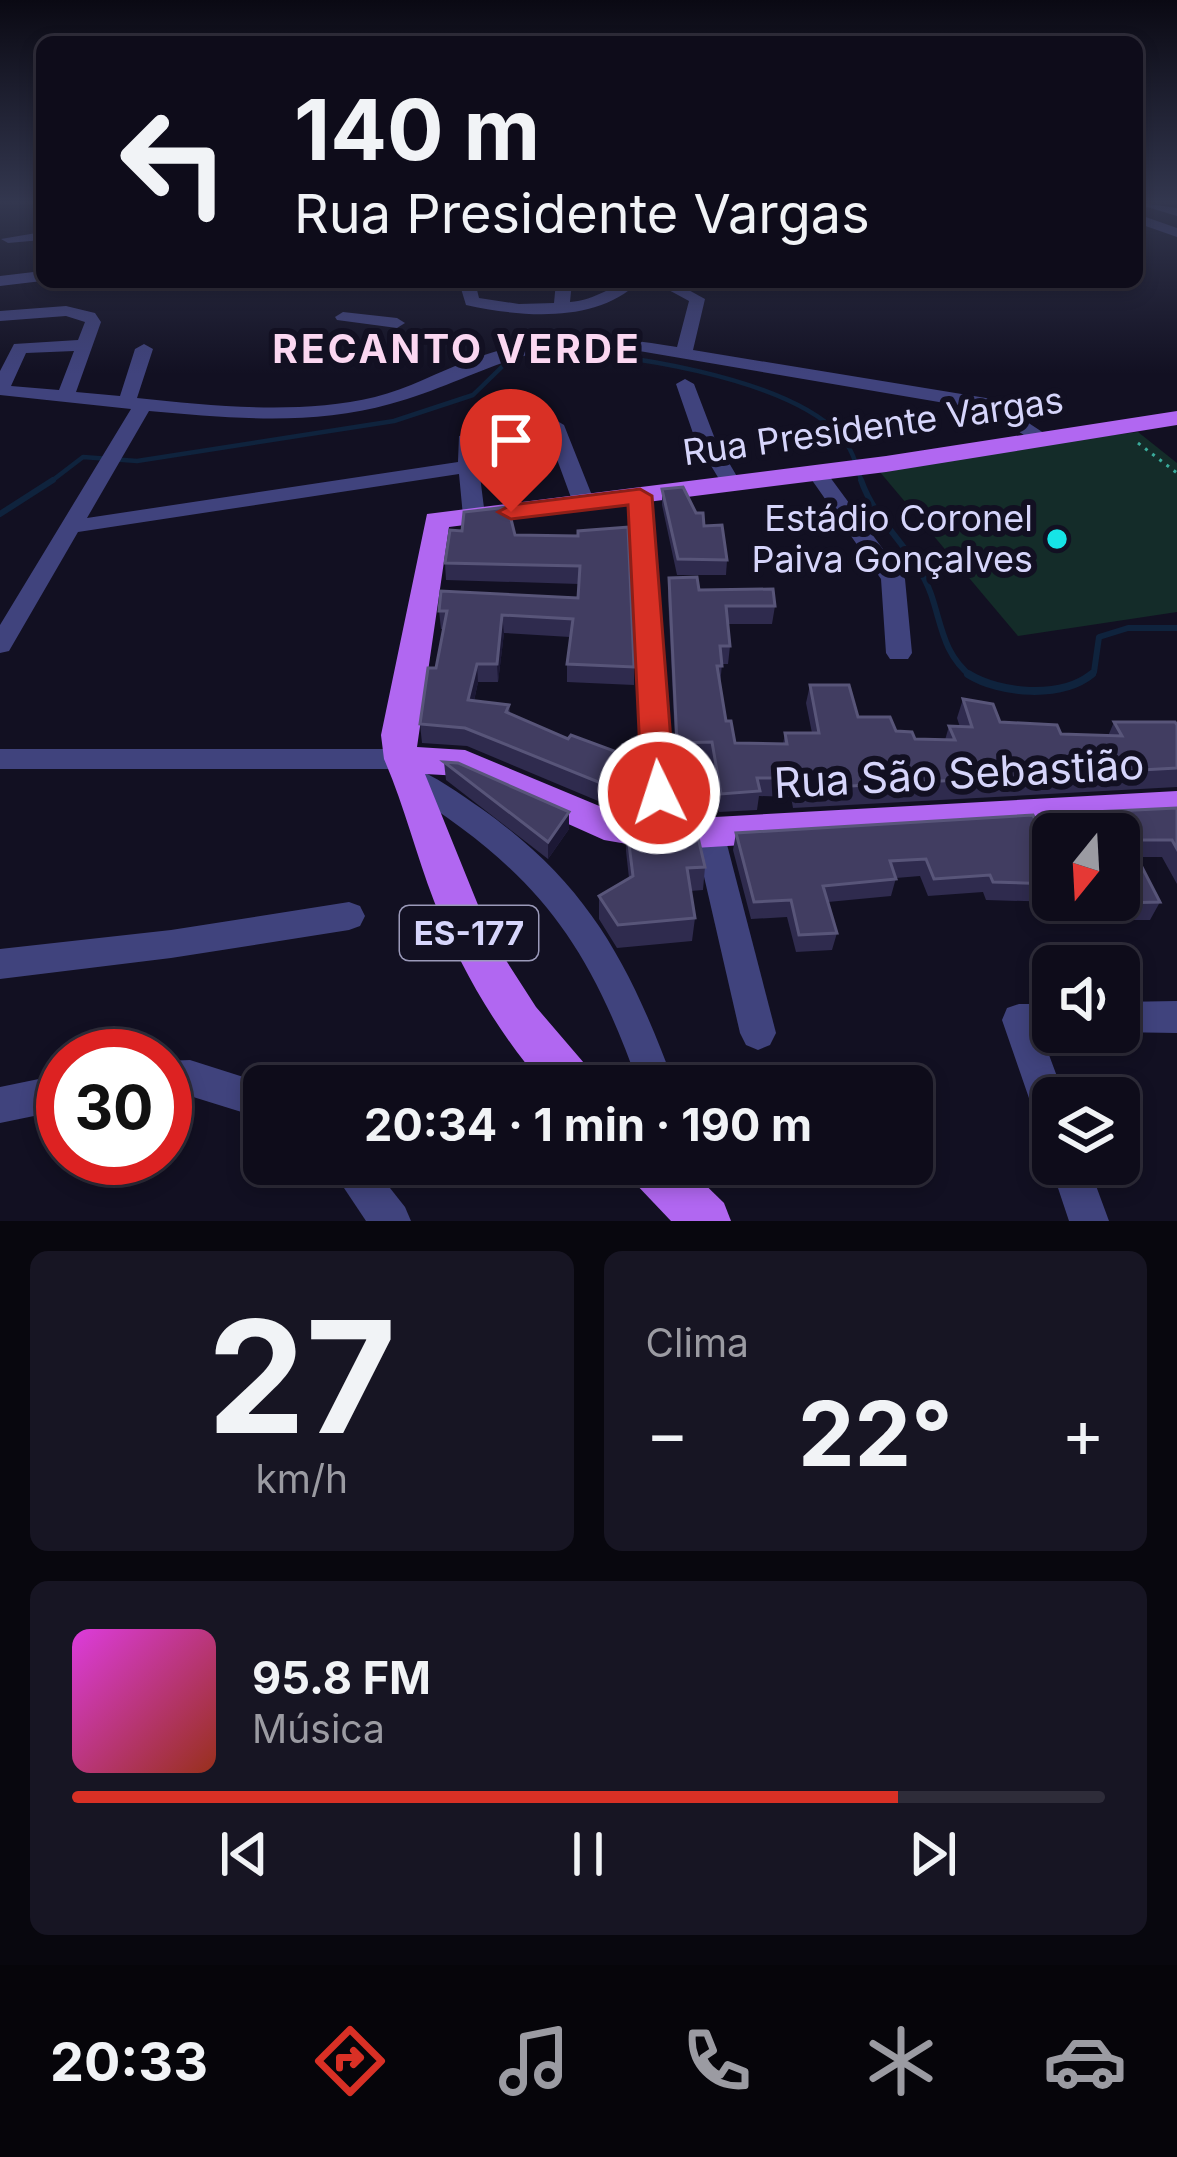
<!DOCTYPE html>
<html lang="pt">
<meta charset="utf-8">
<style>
body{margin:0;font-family:Inter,sans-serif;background:#171523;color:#f1f3f6;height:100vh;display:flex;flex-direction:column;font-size:45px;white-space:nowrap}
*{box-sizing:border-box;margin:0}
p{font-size:39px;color:#9b9ba2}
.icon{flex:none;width:66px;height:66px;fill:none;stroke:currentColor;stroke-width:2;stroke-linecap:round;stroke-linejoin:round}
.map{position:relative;height:1221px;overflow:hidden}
.panel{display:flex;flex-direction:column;gap:30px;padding:30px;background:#08070e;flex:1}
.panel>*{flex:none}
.hud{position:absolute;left:36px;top:36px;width:1107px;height:252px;border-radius:18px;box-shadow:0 6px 18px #0003,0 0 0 3px #2e2c39;background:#0e0c1a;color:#f1f3f6;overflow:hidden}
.needle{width:78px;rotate:198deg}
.tools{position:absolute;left:1032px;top:813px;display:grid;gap:24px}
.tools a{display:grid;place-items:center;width:108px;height:108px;border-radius:18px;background:#0e0c1a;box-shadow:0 6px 18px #0003,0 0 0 3px #2e2c39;font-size:60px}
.speed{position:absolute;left:36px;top:1029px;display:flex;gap:24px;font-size:60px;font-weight:700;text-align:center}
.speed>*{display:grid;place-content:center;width:156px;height:156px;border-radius:50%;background:#0e0c1a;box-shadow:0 6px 18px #0003,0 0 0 3px #2e2c39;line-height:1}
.speed .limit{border:18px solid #d22;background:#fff;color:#111}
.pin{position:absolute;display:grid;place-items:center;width:102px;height:102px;color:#fff;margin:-123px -51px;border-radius:50% 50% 50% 0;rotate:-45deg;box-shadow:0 0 12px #0007}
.pin .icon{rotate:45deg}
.me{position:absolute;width:132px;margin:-66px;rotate:356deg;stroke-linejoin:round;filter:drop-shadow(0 0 9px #0008)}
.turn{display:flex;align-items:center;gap:42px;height:252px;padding:0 60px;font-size:54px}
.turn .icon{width:156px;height:156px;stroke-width:2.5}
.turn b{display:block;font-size:84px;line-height:102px}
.big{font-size:90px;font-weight:700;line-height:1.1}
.panel .card{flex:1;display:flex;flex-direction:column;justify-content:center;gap:18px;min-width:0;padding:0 42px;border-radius:18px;background:#171523}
.panel .dial{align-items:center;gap:0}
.dial b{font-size:156px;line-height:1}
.song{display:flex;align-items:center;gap:36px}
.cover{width:144px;height:144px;border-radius:18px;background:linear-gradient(135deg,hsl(300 70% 55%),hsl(10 70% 35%))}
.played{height:12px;border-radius:6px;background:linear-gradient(90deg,#d93025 80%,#2e2c39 80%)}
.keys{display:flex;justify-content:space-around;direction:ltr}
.heat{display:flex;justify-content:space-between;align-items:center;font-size:66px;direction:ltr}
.panel .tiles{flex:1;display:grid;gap:30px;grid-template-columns:1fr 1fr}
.card:last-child{grid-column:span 2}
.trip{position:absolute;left:243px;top:1065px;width:690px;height:120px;border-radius:18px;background:#0e0c1a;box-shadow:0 6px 18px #0003,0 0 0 3px #2e2c39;font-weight:700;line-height:120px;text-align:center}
.dock{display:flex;height:192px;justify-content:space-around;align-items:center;background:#06050a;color:#9b9ba2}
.dock .icon{width:84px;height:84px}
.dock .current{color:#d93025}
.dock b{font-size:54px;color:#f1f3f6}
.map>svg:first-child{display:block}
</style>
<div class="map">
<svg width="1177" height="1221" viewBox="0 0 1177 1221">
<rect width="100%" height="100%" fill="#121022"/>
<path fill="#142c29" d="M 1138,432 L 1177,463 L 1177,612 L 1018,636 L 874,465 Z"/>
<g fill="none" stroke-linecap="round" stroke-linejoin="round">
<g stroke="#0f233d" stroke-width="4.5">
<path d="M 541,351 C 618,351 784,377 839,434 C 852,447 857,466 862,483"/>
<path d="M 49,483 L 83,457 L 137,461 L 394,421 L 473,395 L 511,358"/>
</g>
<g stroke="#0f233d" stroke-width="6">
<path d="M 861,480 C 876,524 916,551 931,594 C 942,626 943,654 972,677"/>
<path d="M 0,514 L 53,480"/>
<path d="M 1089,677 L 1094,672 L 1099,637 L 1128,628 L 1177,628"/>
</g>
<path stroke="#0f233d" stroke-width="8" d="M 968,674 C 1000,694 1061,699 1092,674"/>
<path stroke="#3aaa9a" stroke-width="3" stroke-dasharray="3 6" stroke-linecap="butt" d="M 1138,443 L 1177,473"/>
<g fill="#40437d" fill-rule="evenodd">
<path d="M 1142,203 L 1177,208 L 1177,216 L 1144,206 Z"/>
<path d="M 1137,214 L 1177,228 L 1177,237 L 1137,223 Z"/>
<path d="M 42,232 L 42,240 L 8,243 L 1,239 Z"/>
<path d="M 42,271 L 42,281 L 0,286 L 0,276 Z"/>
<path d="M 459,282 L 475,282 L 479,298 L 519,304 L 554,303 L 556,282 L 572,282 L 570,302 C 596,301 613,282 639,282 C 595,324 521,317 466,305 Z"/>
<path d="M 654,282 L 674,282 L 705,299 L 693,350 L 992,399 L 1053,439 L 1050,443 L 1036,443 L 986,410 L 604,345 C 513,345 471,382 390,404 C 313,426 228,418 149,411 L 87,518 L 458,462 L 459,436 L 554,419 L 564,425 L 595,503 L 584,509 L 573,503 L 547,432 L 476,444 L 485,516 L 474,522 L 463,516 L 459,474 L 78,532 L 9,651 L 0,653 L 0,625 L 131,409 L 0,395 L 0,371 L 14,344 L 78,340 L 85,322 L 66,316 L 0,321 L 0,311 L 66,306 L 95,313 L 101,322 L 76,392 L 120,396 L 135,349 L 144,344 L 153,349 L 137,398 C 215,406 298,415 375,397 C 408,389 438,372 470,360 C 548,331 596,334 677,347 L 689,301 ZM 74,351 L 59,390 L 11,386 L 26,353 Z"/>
<path d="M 343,312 L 397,318 L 405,323 L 397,328 L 337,320 L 335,317 Z"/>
<path d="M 685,379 L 694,384 L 715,439 L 742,485 L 739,489 L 725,489 L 695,439 L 676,384 Z"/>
<path d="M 817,467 L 824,469 L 905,579 L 912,653 L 908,659 L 890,659 L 886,653 L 881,579 L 807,473 Z"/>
<path d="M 640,490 L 650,496 L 677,835 L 673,844 L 662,847 L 651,844 L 647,835 L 630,496 Z"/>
<path d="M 0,749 L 401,749 L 411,752 L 415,759 L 411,766 L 401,769 L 0,769 Z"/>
<path d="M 410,767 C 435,775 460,794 482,809 C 590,886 630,965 675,1086 L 639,1086 C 586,936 534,871 400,786 L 396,778 L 400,770 Z"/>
<path d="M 709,821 L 720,825 L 724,833 L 776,1033 L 770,1045 L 758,1050 L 746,1045 L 740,1033 L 694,833 L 698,825 Z"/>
<path d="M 349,902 L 360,906 L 365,916 L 360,926 L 349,930 L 171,958 L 0,979 L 0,949 L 171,930 Z"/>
<path d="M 1177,1001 L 1177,1033 L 1113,1032 L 1119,1032 L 1119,1002 Z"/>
<path d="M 1019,1004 L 1053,1004 L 1053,1032 L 1064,1032 L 1042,1036 L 1065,1098 L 1053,1098 L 1053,1136 L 1040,1130 L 1002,1020 L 1007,1008 Z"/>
<path d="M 190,1060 L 272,1086 L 264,1086 L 264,1119 L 190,1096 L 165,1097 L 165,1061 Z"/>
<path d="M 63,1074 L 63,1110 L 0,1123 L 0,1087 Z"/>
<path d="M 1053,1156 L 1053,1164 L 1088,1164 L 1109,1221 L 1069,1221 L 1050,1164 Z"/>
<path d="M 328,1164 L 371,1164 L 405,1207 L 411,1221 L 366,1221 Z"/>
</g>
<g fill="#b167f1" fill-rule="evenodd">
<path d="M 1177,411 L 1177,425 L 886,472 L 449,527 L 417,747 L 465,750 L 621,815 L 662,820 L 1177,791 L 1177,819 L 662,850 L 604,840 L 461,776 L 425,774 L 491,937 L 536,1007 L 590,1070 L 597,1086 L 544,1086 C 497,1031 460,968 434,901 C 416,854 404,805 384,759 L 381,735 L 427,514 L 886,456 Z"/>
<path d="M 626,1164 L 684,1164 L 724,1203 L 731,1221 L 671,1221 L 633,1181 Z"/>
</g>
</g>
<g fill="#2f2b4e">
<path d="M 662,489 L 696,513 L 727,560 L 726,575 L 677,575 L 662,505 Z"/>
<path d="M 515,535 L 578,536 L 634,667 L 634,685 L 567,682 L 567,664 L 570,637 L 504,633 L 498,682 L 478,682 L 474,701 L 509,705 L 510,714 L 642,795 L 641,813 L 622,811 L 467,746 L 422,743 L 420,724 L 436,668 L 444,629 L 441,629 L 439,611 L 578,598 L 579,584 L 446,580 L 445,563 Z"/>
<path d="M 669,578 L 699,590 L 775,606 L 772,624 L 728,624 L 730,646 L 728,664 L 722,664 L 720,685 L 726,721 L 735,743 L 783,744 L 785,733 L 812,733 L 806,703 L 810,685 L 858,717 L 915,739 L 945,740 L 949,726 L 960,727 L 957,718 L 963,699 L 1000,722 L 1061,734 L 1108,736 L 1114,722 L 1177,725 L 1177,787 L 793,808 L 791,797 L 759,796 L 757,810 L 719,812 L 710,761 L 676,762 L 668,596 Z"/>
<path d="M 444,762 L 569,829 L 548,859 L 446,780 Z"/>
<path d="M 1177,808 L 1177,884 L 1162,857 L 1137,857 L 1160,902 L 1150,920 L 1110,920 L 1100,900 L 1119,900 L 1119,834 L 1068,834 L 1066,830 L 1073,813 Z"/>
<path d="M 627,828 L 705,867 L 703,890 L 690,891 L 695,918 L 692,941 L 617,948 L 599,919 L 599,896 L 629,878 L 626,851 Z"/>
<path d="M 736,833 L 1053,857 L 1053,900 L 1059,900 L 1058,902 L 986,900 L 983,892 L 928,896 L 920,876 L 896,878 L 891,896 L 828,902 L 837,933 L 832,950 L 796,952 L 787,917 L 751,919 L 733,850 Z"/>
</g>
<g fill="#1c1835">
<path d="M 502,615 L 504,633 L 498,682 L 497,664 Z"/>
<path d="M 477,664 L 478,682 L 470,719 L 468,700 Z"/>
<path d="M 569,812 L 569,829 L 548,859 L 548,842 Z"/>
</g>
<g fill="#413d61" stroke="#585579" stroke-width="3">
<path d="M 683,487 L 696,513 L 703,513 L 704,526 L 722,525 L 727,560 L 678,559 L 662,489 Z"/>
<path d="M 508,507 L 515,535 L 578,536 L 578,531 L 628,527 L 634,667 L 567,664 L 573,619 L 502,615 L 497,664 L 477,664 L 468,700 L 509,705 L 506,712 L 568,739 L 571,735 L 622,754 L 623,745 L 640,747 L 642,795 L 623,792 L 465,728 L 420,724 L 428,668 L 436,668 L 447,611 L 439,611 L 441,591 L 578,598 L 580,566 L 445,563 L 450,530 L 462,531 L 464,512 Z"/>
<path d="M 697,577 L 699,590 L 773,589 L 775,606 L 726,606 L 730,646 L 720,646 L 722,666 L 717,666 L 726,721 L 731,721 L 735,743 L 787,744 L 785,733 L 819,733 L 810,685 L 849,685 L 858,717 L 890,717 L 896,731 L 912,732 L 915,739 L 955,740 L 949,726 L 972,727 L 963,699 L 993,704 L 1000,722 L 1057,725 L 1061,734 L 1122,736 L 1114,722 L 1175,722 L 1177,725 L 1177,768 L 797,789 L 794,778 L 757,778 L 760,791 L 721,794 L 712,742 L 677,743 L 669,578 Z"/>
<path d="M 444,762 L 458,763 L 569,812 L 548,842 Z"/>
<path d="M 1177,808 L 1177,849 L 1172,840 L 1128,840 L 1160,902 L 1119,903 L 1119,834 L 1084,834 L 1073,813 Z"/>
<path d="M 1033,815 L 1053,857 L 1053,884 L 993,882 L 990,875 L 934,879 L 926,859 L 890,861 L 896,879 L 823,886 L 837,933 L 799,935 L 791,900 L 754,902 L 736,833 Z"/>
<path d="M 627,828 L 696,829 L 705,867 L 687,868 L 695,918 L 618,925 L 599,896 L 633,876 Z"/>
</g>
<linearGradient id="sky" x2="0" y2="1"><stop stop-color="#0a0913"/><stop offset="0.54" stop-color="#33374f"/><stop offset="1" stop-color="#33374f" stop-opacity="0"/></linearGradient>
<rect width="1177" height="374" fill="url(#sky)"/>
<path fill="#d93025" stroke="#8d1f18" stroke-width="3" d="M 640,489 L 652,496 L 675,793 L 670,802 L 659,805 L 647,802 L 642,793 L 628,505 L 511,519 L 498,512 L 511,505 Z"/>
<circle fill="#16e4e6" stroke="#121022" stroke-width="4.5" cx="1057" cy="539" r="12"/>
<g text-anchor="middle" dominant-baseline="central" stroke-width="12" stroke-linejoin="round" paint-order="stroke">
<rect fill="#121022" stroke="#9b9aba" stroke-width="3" x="400" y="906" width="138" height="54" rx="9"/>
<g font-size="33" font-weight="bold" fill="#d6d5fb">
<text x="469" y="933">ES-177</text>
</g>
<g font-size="36" fill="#d6d5fb" stroke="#121022">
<text transform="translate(873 426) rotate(-8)">Rua Presidente Vargas</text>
</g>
<g font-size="36" fill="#d6d5fb" stroke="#121022" text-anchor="end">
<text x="1033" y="518">Estádio Coronel<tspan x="1033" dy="41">Paiva Gonçalves</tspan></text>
</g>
<g font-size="39" font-weight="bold" letter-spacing="3" fill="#fbd7f1" stroke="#121022">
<text x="457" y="348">RECANTO VERDE</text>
</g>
<g font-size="42" fill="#d6d5fb" stroke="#121022">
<text transform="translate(959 773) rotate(-3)">Rua São Sebastião</text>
</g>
</g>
</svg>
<div class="tools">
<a><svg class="needle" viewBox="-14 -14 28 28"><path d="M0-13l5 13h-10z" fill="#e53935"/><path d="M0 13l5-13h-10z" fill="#9b9ba2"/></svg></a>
<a><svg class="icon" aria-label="sound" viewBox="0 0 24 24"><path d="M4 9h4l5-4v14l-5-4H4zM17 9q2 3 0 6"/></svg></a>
<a><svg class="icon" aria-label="layers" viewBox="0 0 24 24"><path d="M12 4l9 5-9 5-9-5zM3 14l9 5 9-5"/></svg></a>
</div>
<div class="speed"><div class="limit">30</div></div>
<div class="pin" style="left:511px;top:512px;background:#d93025"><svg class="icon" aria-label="arrive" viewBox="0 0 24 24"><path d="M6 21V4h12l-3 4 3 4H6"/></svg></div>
<svg class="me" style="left:659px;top:793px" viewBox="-20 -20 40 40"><circle r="17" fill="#d93025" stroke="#fff" stroke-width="3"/><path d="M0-11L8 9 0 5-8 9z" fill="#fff"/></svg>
<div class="trip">20:34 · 1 min · 190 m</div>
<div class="hud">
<div class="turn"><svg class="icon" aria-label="left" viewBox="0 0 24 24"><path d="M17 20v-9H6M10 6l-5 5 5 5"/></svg><div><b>140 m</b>Rua Presidente Vargas</div></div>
</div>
</div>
<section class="panel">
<div class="tiles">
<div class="card dial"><b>27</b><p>km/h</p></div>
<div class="card"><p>Clima</p>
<div class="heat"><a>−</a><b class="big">22°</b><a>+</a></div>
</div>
<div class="card">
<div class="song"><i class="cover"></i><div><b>95.8 FM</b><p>Música</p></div></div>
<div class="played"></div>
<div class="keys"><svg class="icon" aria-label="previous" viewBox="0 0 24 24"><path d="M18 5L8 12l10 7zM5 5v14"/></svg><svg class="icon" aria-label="pause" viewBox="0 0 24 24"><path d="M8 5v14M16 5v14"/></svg><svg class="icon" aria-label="next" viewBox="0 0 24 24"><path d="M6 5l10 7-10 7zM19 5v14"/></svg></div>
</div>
</div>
</section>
<nav class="dock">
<b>20:33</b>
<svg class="icon current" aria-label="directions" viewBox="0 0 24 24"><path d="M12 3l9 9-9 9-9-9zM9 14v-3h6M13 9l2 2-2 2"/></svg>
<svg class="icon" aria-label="music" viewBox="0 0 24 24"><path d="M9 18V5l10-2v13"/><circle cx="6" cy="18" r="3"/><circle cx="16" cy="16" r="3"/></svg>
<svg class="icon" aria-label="phone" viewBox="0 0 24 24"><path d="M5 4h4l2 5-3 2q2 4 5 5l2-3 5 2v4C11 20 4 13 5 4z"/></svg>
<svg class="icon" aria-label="climate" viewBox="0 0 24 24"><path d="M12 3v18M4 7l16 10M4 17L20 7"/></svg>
<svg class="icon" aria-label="car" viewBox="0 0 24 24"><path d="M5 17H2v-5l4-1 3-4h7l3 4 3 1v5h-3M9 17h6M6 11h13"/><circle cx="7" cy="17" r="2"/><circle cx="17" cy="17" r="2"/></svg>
</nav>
